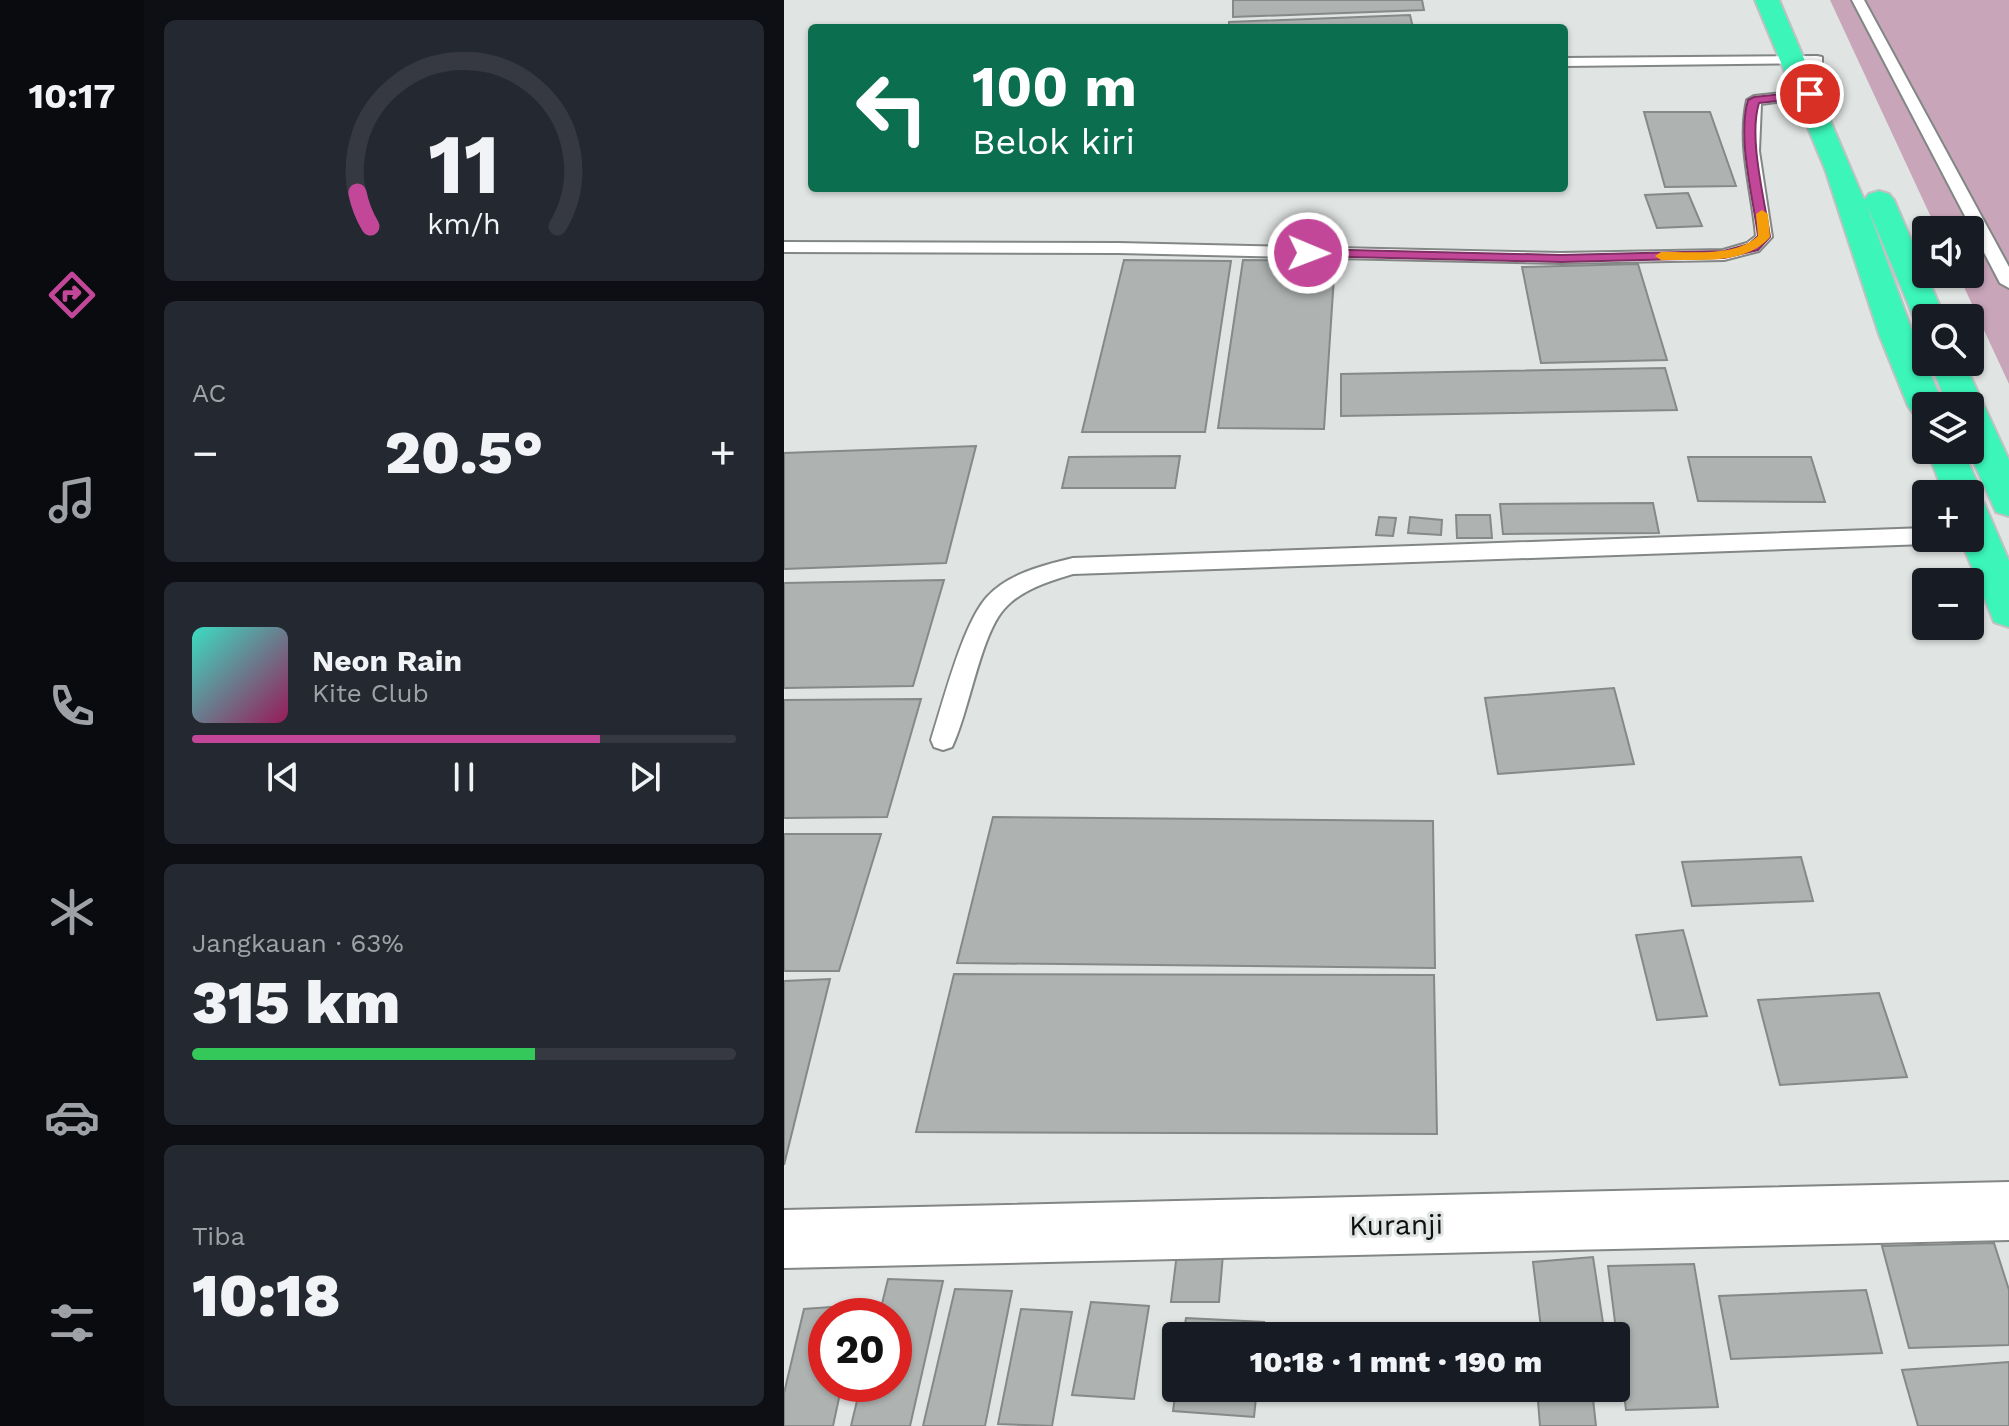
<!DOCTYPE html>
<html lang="id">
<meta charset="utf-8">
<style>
body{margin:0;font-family:"Work Sans",sans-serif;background:#242831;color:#f1f3f6;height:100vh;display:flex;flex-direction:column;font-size:30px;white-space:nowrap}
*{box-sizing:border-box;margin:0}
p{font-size:26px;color:#9ea1a6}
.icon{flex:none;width:44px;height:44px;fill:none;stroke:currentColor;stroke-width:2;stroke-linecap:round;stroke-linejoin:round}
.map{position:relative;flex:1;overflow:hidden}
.details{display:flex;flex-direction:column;gap:20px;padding:20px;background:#0d0f14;width:640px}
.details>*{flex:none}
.top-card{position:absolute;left:24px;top:24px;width:760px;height:168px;border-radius:8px;box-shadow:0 2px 6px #0004;background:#0b6e4f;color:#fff;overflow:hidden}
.fabs{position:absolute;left:1128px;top:216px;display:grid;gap:16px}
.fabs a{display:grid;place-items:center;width:72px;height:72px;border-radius:8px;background:#171b24;box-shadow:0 2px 6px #0004;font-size:40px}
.speed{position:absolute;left:24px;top:1298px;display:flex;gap:16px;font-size:40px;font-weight:700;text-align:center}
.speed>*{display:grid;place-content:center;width:104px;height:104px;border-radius:50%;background:#171b24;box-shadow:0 2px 6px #0004;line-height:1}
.speed .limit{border:12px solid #d22;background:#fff;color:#111}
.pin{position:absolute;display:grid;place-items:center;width:68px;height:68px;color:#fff;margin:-34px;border:4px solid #fff;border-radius:50%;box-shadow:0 2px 8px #0007}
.me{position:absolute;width:88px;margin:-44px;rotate:91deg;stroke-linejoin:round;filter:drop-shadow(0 0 6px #0008)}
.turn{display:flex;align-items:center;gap:28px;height:168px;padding:0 32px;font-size:36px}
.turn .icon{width:104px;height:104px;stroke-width:2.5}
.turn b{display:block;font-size:56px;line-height:68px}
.big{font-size:60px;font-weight:800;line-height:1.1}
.details .card{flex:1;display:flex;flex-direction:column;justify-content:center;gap:12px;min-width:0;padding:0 28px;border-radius:12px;background:#242831}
.details .dial{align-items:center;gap:0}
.dial svg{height:208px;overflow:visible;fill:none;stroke:#363941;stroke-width:7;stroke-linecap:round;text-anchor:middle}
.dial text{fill:#f1f3f6;stroke:none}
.song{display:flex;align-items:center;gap:24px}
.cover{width:96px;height:96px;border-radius:12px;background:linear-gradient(135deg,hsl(170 70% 55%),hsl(330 70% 35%))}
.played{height:8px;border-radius:4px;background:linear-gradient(90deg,#c24798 75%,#363941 75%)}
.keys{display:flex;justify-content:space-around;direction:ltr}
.heat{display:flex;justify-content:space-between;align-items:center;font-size:44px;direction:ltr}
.charge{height:12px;border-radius:6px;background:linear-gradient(90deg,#34c759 63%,#363941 0)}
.trip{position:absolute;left:378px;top:1322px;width:468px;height:80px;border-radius:8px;background:#171b24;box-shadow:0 2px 6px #0004;font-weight:800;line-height:80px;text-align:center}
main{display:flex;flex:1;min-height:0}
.menu{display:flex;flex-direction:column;width:144px;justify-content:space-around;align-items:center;background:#090b0e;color:#9ea1a6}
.menu .icon{width:56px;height:56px}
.menu .selected{color:#c24798}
.menu b{font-size:36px;color:#f1f3f6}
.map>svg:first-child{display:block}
</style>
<main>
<nav class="menu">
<b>10:17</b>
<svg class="icon selected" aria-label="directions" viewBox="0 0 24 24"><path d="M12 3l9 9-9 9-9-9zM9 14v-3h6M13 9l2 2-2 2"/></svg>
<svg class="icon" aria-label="music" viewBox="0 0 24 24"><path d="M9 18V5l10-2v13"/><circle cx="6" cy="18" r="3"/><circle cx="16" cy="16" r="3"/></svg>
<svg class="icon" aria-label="phone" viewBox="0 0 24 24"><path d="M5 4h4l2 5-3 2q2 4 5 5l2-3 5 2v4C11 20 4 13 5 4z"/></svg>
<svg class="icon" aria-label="climate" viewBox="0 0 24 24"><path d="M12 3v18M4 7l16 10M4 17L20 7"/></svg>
<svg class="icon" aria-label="car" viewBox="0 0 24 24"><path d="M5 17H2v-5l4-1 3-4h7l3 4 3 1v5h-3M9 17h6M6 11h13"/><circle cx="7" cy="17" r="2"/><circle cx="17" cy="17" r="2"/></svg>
<svg class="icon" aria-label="filters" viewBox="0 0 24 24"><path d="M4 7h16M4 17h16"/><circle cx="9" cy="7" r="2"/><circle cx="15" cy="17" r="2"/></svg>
</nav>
<section class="details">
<div class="card dial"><svg viewBox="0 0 100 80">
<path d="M14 69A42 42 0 1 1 86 69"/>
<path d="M14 69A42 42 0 0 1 9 56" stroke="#c24798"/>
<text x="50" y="56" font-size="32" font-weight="700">11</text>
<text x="50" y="72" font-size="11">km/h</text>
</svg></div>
<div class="card"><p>AC</p>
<div class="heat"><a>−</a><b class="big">20.5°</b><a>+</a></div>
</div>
<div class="card">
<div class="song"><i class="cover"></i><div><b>Neon Rain</b><p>Kite Club</p></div></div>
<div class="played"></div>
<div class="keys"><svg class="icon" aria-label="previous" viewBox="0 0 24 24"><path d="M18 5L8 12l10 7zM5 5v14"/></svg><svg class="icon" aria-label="pause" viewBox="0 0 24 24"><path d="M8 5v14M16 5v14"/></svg><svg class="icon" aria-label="next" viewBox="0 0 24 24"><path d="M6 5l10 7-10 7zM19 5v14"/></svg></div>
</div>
<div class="card"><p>Jangkauan · 63%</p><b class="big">315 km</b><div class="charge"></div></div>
<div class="card"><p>Tiba</p><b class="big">10:18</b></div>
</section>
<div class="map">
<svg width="1225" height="1426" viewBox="0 0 1225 1426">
<rect width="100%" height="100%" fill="#e0e4e2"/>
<path fill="#c8a5b9" d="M 1046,0 L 1225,0 L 1225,384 L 1174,274 L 1186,274 L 1186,230 L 1153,230 Z"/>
<g fill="#aeb2b0" stroke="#858987" stroke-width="2">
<path d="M 449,0 L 638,0 L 640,10 L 449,17 Z"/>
<path d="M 626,15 L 629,28 L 445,28 L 445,22 Z"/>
<path d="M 860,112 L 926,112 L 952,186 L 881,187 Z"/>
<path d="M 904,193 L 918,226 L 873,228 L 861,195 Z"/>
<path d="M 340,260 L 447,261 L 421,432 L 298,432 Z"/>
<path d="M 459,260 L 551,261 L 540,429 L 434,428 Z"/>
<path d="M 854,264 L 883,360 L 757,363 L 738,267 Z"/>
<path d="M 881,368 L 893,410 L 557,416 L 557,374 Z"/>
<path d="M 192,446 L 162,563 L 0,569 L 0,453 Z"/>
<path d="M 396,456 L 391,488 L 278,488 L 285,457 Z"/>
<path d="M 904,457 L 1027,457 L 1041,502 L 914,501 Z"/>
<path d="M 869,503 L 875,533 L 719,534 L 716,504 Z"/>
<path d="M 672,515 L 706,515 L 708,538 L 673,538 Z"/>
<path d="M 595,517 L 612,518 L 609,536 L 592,535 Z"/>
<path d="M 626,517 L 658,520 L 657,535 L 624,533 Z"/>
<path d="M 160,580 L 129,686 L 0,688 L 0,583 Z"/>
<path d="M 830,688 L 850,764 L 714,774 L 701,698 Z"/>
<path d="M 137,699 L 103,817 L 0,818 L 0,700 Z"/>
<path d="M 209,817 L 649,821 L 651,968 L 173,963 Z"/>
<path d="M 0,834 L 97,834 L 55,971 L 0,971 Z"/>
<path d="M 1017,857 L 1029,901 L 908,906 L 898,862 Z"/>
<path d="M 899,930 L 923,1016 L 873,1020 L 852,935 Z"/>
<path d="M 170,974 L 650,975 L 653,1134 L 132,1132 Z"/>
<path d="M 46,979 L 0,1165 L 0,981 Z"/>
<path d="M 1095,993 L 1123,1077 L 996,1085 L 974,1000 Z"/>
<path d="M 1210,1243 L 1225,1290 L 1225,1345 L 1125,1348 L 1098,1246 Z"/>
<path d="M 393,1253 L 439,1254 L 435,1302 L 387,1302 Z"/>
<path d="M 809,1257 L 821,1336 L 758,1336 L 749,1262 Z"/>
<path d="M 910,1264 L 934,1407 L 842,1410 L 824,1266 Z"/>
<path d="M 104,1279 L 159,1281 L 126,1426 L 67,1426 L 77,1384 L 110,1384 L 110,1316 L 95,1316 Z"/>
<path d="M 171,1289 L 228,1291 L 201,1426 L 139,1426 Z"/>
<path d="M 1082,1290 L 1098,1353 L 947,1359 L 935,1296 Z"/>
<path d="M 307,1302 L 365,1306 L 350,1399 L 288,1395 Z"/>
<path d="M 74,1305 L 72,1316 L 42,1316 L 42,1384 L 58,1384 L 49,1426 L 0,1426 L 0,1393 L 20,1309 Z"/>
<path d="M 237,1309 L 288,1312 L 268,1426 L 214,1424 Z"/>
<path d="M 402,1318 L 480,1322 L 479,1336 L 399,1336 Z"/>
<path d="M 1225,1362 L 1225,1426 L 1134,1426 L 1118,1370 Z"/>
<path d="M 392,1388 L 473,1388 L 470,1417 L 389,1411 Z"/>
<path d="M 809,1399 L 812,1426 L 756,1426 L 754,1401 Z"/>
</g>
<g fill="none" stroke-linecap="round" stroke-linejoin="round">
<g stroke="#828684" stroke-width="4">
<g id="lane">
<path d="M 1068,0 L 1080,0 L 1225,267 L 1225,288 L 1216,283 Z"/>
<path d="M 1033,56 L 1038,57 L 1038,63 L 780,66 L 780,58 Z"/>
<path d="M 1026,90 L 1033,94 L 1031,97 L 977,104 L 975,151 L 988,237 L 975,251 L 940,260 L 777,263 L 334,253 L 0,252 L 0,242 L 334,243 L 777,253 L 939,250 L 963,243 L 972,236 C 968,190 953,146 963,100 L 970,96 Z"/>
<path d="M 1142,528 L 1142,538 L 1152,538 L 1142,544 L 289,574 C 266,581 239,589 222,607 C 197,631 185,713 168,747 L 159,750 L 150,747 L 147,740 C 159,703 179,622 204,596 C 225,573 261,565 289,558 Z"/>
</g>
</g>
<g stroke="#828684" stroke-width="4">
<path id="street" d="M 1225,1182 L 1225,1240 L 0,1268 L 0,1210 Z"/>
</g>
<g stroke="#c0c1c1" stroke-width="4">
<g id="highway">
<path d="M 971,0 L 995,0 L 1080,200 L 1085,194 L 1095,191 L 1105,194 L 1110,200 L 1161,318 L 1142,318 L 1142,327 L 1133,325 L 1082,203 L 1129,334 L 1160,406 L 1142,406 L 1142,418 L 1130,414 L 1124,406 L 1095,334 L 1041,169 Z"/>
<path d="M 1146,362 L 1180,362 L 1225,460 L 1225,516 L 1212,512 L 1184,450 L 1186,406 L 1164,406 Z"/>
<path d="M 1143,450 L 1179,450 L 1198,494 L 1194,501 L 1200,503 L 1225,561 L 1225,627 L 1210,622 L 1176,538 L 1186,538 L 1186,494 L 1160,494 Z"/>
</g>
</g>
<use href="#lane" fill="#fff" fill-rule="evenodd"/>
<use href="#street" fill="#fff" fill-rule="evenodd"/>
<use href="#highway" fill="#3bf5b9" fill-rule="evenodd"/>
</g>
<path fill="#c24798" stroke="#7e2e63" stroke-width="2" d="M 1026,91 L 1031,94 L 1029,97 L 975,103 C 964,138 981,200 986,237 L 974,250 L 940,258 L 777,262 L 524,256 L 517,253 L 524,249 L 777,255 L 940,251 L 965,244 L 974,236 C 969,197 953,138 964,100 L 970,97 Z"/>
<path fill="#f59e0b" d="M 978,210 L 984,214 L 986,237 C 961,266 912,259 877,260 L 871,256 L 877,252 C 907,251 950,258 974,236 L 972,214 Z"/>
<g text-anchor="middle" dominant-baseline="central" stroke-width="6" stroke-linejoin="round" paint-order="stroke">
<g font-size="28" fill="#0e0f0f" stroke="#e0e4e2">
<text transform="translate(612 1225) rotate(-1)">Kuranji</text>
</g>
</g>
</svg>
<div class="fabs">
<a><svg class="icon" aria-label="sound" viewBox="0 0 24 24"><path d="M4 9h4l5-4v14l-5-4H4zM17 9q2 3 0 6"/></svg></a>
<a><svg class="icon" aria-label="search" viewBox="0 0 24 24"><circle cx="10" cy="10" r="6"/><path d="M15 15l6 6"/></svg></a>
<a><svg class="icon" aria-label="layers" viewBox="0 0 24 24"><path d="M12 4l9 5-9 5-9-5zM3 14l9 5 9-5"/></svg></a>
<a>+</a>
<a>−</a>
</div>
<div class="speed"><div class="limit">20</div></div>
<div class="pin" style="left:1026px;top:94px;background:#d93025"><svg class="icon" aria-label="arrive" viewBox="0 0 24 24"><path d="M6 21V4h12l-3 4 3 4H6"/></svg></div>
<svg class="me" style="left:524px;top:253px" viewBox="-20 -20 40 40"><circle r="17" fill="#c24798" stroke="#fff" stroke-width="3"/><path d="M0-11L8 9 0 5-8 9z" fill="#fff"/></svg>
<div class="trip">10:18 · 1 mnt · 190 m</div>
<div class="top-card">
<div class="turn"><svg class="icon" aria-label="left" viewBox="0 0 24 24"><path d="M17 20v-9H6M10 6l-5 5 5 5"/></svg><div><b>100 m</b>Belok kiri</div></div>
</div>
</div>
</main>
